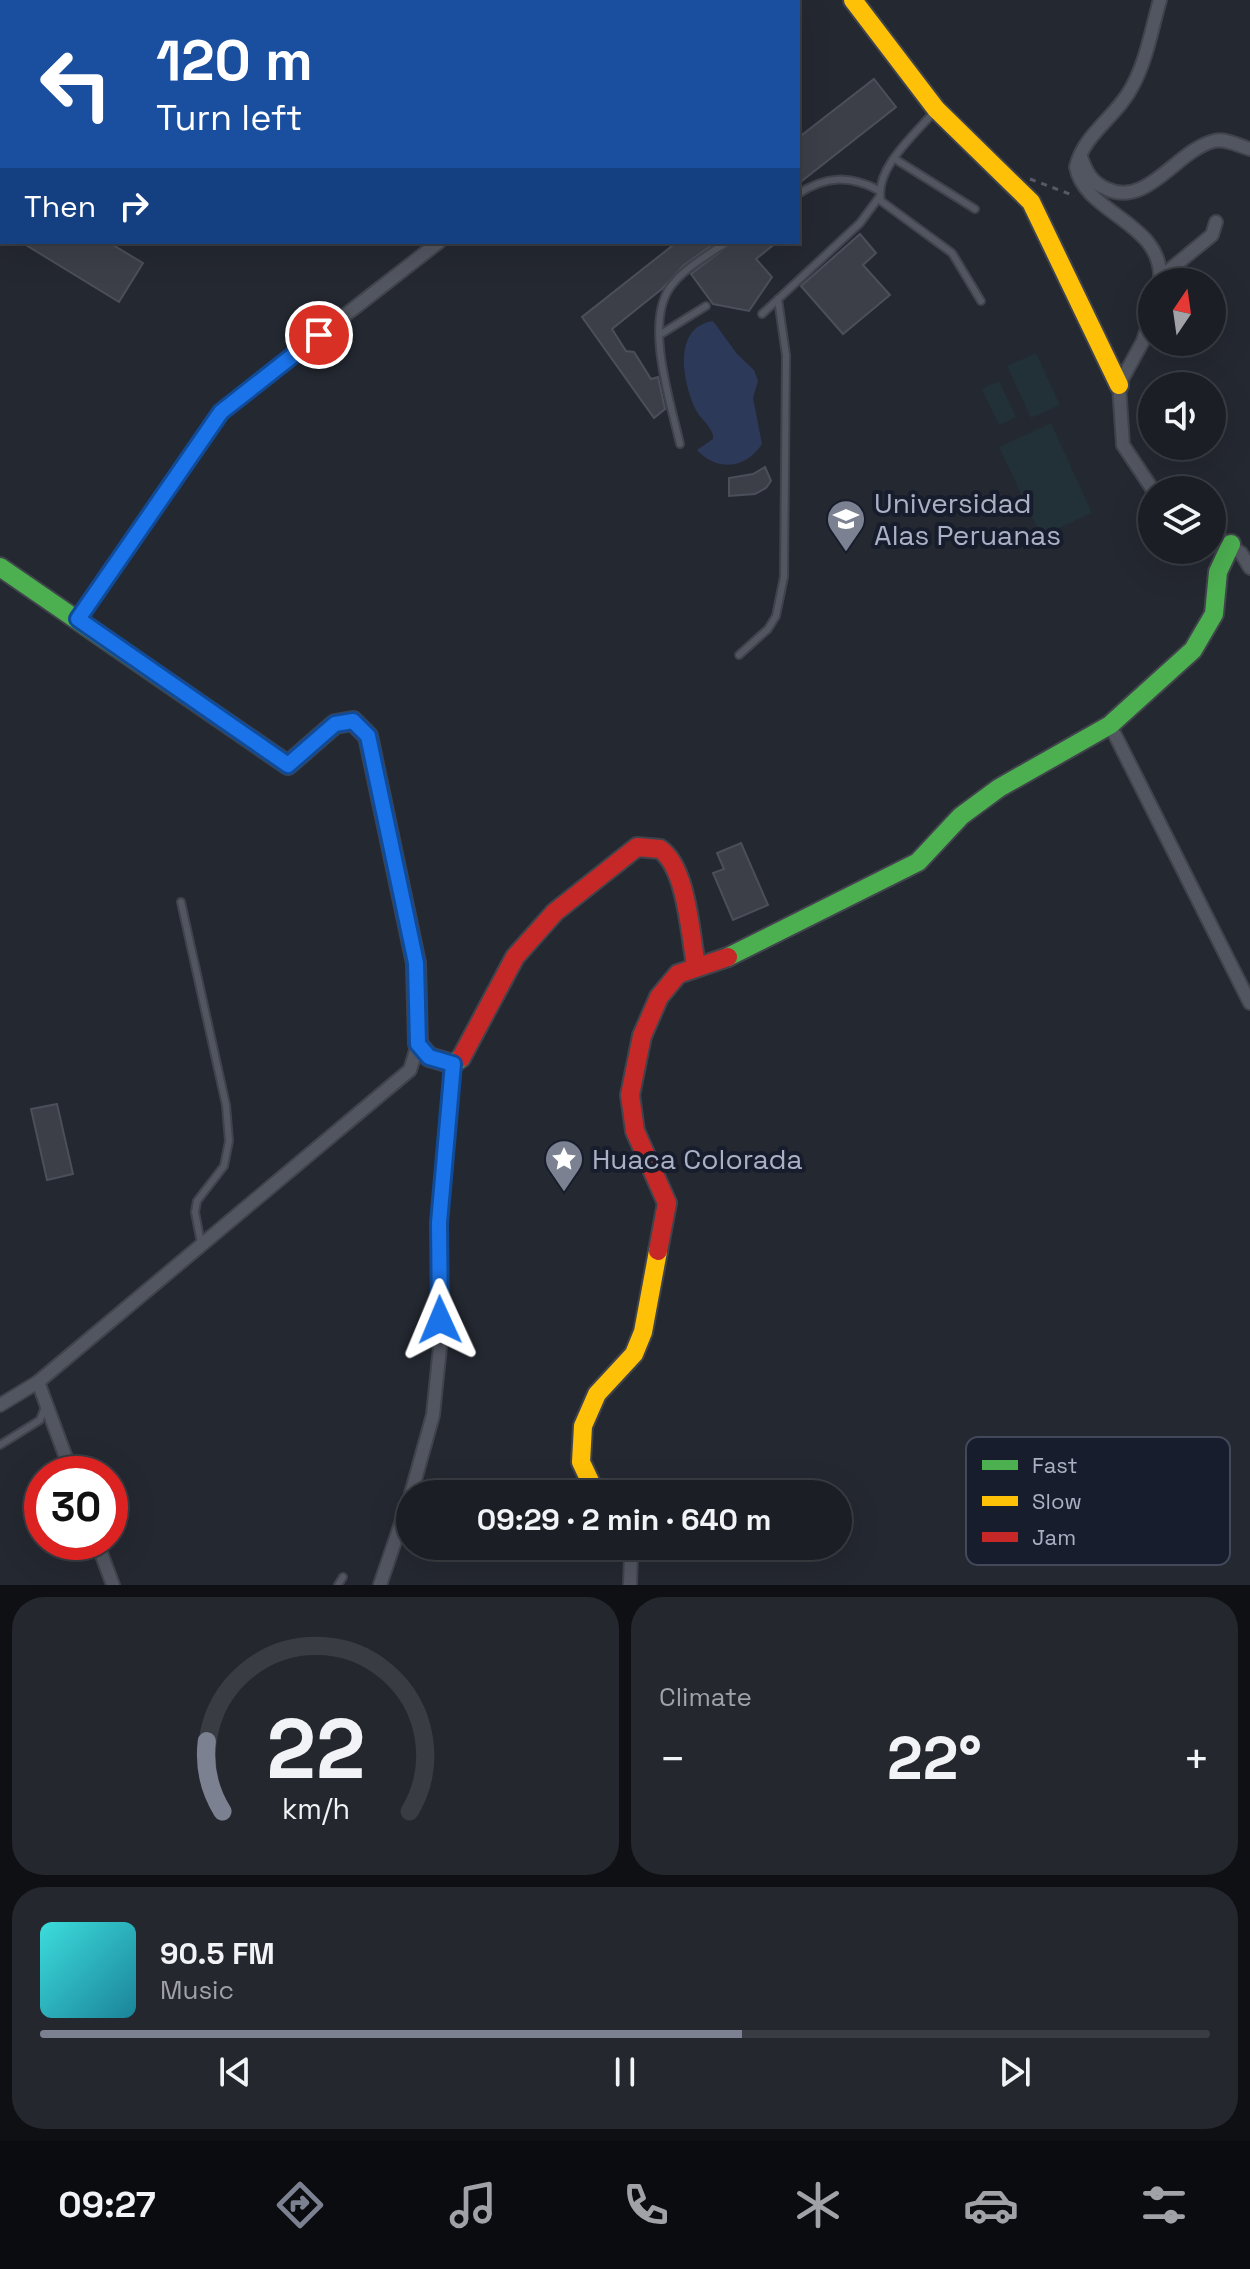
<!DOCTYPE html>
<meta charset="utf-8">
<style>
body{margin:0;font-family:"Space Grotesk",sans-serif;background:#24272d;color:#f1f3f6;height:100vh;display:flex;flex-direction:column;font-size:30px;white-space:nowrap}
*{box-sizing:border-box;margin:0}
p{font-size:26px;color:#a0a2a7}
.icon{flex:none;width:44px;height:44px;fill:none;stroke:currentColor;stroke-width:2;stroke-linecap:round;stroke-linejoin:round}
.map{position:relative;height:1585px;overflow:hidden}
.panel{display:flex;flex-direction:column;gap:12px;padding:12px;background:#0f1014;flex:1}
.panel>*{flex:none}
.top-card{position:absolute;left:0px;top:0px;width:800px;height:244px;box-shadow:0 8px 32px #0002,0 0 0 2px #393c42;background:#1a4fa0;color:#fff;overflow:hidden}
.needle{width:52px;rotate:13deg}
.fabs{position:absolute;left:1138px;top:268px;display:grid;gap:16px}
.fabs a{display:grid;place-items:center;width:88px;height:88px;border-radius:50%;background:#1b1e25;box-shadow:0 8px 32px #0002,0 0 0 2px #393c42;font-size:40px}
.speed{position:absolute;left:24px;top:1456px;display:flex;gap:16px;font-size:40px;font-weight:700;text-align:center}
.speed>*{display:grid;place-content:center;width:104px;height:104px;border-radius:50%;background:#1b1e25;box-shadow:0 8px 32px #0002,0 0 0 2px #393c42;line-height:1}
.speed .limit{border:12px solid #d22;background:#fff;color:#111}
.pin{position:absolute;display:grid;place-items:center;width:68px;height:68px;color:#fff;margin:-34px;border:4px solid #fff;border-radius:50%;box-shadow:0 2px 8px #0007}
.me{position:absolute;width:88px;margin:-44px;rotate:359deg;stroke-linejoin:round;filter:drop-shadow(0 0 6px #0008)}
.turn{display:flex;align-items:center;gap:28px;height:168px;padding:0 24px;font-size:36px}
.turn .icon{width:104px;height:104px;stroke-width:2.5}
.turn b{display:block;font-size:56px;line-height:68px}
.then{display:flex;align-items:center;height:76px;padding:0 24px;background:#0003;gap:16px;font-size:30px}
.big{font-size:60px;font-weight:600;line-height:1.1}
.panel .tile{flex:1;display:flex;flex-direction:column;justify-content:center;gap:12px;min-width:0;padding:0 28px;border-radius:32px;background:#24272d}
.panel .dial{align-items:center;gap:0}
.dial svg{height:208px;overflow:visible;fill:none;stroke:#393c42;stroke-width:7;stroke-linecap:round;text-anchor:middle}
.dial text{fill:#f1f3f6;stroke:none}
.song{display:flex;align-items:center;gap:24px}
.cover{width:96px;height:96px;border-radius:12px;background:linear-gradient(135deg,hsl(180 70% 55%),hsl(190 70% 35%))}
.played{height:8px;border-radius:4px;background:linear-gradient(90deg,#7c8191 60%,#393c42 60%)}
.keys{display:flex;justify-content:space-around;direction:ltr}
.heat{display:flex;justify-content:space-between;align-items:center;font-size:44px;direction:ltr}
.panel .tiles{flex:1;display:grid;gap:12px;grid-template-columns:1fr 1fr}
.tile:last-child{grid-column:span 2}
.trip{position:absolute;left:396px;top:1480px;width:456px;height:80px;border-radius:40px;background:#1b1e25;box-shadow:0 8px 32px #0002,0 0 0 2px #393c42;font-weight:600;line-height:80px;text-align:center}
.tabs{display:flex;height:128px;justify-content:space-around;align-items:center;background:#0b0c0f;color:#a0a2a7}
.tabs .icon{width:56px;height:56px}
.tabs .selected{color:#7c8191}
.tabs b{font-size:36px;color:#f1f3f6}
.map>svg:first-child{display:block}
</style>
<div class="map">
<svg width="1250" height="1585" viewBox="0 0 1250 1585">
<rect width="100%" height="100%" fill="#242831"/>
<g fill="#213137">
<path d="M 1036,353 L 1060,405 L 1031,418 L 1007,366 Z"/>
<path d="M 999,381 L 1016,417 L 999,425 L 982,389 Z"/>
<path d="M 1051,423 L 1092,513 L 1041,536 L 999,447 Z"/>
</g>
<path fill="#2d3959" d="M 713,321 L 737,354 L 754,370 L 758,381 L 753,398 L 762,444 C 746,469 717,472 697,450 L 713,439 L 713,435 C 709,423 699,418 695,408 C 683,382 672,327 713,321 Z"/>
<g fill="#3c3f48" stroke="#4b4f5a" stroke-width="2">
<path d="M 874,79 L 896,107 L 798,184 L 798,138 Z"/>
<path d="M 860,234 L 876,253 L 863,265 L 890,295 L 843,334 L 801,286 Z"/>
<path d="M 21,242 L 108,242 L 143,263 L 119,302 Z"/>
<path d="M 677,242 L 716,242 L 684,265 L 663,288 L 612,329 L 626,351 L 634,352 L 651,379 L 658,377 L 665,409 L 654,418 L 582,317 Z"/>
<path d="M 733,242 L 777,242 L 756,259 L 772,277 L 749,311 L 713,304 L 691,274 Z"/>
<path d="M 765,467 L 771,481 L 766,488 L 755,494 L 729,496 L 729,478 L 753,474 Z"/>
<path d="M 741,843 L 768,905 L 733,920 L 713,873 L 724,869 L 717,853 Z"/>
<path d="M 57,1104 L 73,1174 L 47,1180 L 31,1109 Z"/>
</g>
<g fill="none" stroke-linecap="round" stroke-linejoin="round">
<g stroke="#40434b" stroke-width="10">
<g id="lane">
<path d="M 934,112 C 914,135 874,169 881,201 L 952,253 L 981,301"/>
<path d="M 895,159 L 975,209"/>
<path d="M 798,194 C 825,176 850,175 878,190"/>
<path d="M 762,314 L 860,223 L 880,196"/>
<path d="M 661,334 L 706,306"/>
<path d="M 680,444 C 671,404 645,326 669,289 C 681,270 708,255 727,242"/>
<path d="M 739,655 L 768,629 L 776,616 L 784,577 L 786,355 L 778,299"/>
<path d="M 181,902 L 226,1105 L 229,1141 L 224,1166 L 197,1201 L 195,1212 L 201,1243"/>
<path d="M 0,1445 L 40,1420 L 45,1407"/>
<path d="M 338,1585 L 343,1577"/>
</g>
</g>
<g stroke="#40434b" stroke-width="16">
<g id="street">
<path d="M 1160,0 C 1152,27 1147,59 1133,85 C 1118,116 1084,133 1076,167 C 1085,215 1165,222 1160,282"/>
<path d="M 752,2 L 755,0"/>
<path d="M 1081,157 C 1086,172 1092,183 1107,189 C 1147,208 1177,150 1214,141 C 1226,138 1239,146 1250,149"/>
<path d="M 1161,277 L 1212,235 L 1216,222"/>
<path d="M 1152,314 L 1143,341 L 1119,385 L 1123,445 L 1153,490"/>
<path d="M 1212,533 L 1241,553 L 1250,568"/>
<path d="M 78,619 L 221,412 L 439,242"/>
<path d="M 1110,725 L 1250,1003"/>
<path d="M 38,1382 L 72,1474"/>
<path d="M 0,1405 L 38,1382 L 410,1070 L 418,1044"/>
<path d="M 411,1494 L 433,1415 L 440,1347 L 439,1223 L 453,1064"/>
<path d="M 97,1542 L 113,1585"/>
<path d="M 624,1546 L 631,1556 L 630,1585"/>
<path d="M 380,1585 L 410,1497"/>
</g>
</g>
<g stroke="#40434b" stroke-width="22">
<g id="fast">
<path d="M 95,2 L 96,0"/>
<path d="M 117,2 L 118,0"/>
<path d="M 0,567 L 288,765 L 335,724 L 353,721 L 368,736 L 416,963 L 418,1044 L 429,1057 L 453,1064 L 461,1058"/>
<path d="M 728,957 L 918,862 L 961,816 L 999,788 L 1110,725 L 1193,650 L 1214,614 L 1218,572 L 1231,544"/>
</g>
</g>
<g stroke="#40434b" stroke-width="22">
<g id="slow">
<path d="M 853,0 L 936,109 L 1031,202 L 1119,385"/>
<path d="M 0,139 L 2,136"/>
<path d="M 596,1494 L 581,1462 L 583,1426 L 597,1394 L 634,1354 L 643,1332 L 658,1251"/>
</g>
</g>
<g stroke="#40434b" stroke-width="22">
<g id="jam">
<path d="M 0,170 L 2,167"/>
<path d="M 461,1058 L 515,957 L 555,912 L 637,847 L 660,849 C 687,868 690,934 696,965"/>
<path d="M 658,1251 L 667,1203 L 635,1131 L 630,1095 L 642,1036 L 659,997 L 678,974 L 728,957"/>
</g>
</g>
<path stroke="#565a64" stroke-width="3" stroke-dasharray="6 6" stroke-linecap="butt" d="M 1030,179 L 1075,196"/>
<use href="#lane" stroke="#525660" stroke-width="6"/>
<use href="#street" stroke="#525660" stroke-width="12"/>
<use href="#fast" stroke="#4caf50" stroke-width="18"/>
<use href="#slow" stroke="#ffc107" stroke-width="18"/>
<use href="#jam" stroke="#c62828" stroke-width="18"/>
</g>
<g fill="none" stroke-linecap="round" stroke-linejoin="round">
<g stroke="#114b97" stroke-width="20">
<path id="route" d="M 319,335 L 221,412 L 78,619 L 288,765 L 335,724 L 353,721 L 368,736 L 416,963 L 418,1044 L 429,1057 L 453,1064 L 439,1223 L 440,1320"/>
</g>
<use href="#route" stroke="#1a73e8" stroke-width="14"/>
</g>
<defs>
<g id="university-pin" transform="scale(2)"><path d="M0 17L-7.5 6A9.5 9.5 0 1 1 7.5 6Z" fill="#7c8191" stroke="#171d2c"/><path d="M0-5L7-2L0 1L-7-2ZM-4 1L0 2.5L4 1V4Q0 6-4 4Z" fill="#fff"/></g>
<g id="sight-pin" transform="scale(2)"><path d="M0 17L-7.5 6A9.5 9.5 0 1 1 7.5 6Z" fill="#7c8191" stroke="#171d2c"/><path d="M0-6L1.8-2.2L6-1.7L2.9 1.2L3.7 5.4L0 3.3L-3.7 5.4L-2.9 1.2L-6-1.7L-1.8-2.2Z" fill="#fff"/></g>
</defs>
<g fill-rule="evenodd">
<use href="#university-pin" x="846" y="519"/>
<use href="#sight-pin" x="564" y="1159"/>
</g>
<g text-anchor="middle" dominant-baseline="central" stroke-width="8" stroke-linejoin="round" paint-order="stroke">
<g font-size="28" fill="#abb1c5" stroke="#171d2c" text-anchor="start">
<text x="874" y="503">Universidad<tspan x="874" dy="32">Alas Peruanas</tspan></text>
<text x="592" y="1159">Huaca Colorada</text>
</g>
</g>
<rect x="966" y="1437" width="264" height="128" rx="12" fill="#171d2c" stroke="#43495a" stroke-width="2"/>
<rect x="982" y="1460" width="36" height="10" fill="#4caf50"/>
<rect x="982" y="1496" width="36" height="10" fill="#ffc107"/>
<rect x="982" y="1532" width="36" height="10" fill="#c62828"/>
<g font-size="22" fill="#abb1c5">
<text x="1032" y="1473">Fast</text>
<text x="1032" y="1509">Slow</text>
<text x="1032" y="1545">Jam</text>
</g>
</svg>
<div class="fabs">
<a><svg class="needle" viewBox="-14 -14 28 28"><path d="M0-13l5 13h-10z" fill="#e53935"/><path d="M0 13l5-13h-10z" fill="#a0a2a7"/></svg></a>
<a><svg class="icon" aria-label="sound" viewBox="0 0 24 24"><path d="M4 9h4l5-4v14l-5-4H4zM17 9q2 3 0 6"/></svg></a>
<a><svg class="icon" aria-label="layers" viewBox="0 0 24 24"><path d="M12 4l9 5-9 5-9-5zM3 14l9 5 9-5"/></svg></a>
</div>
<div class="speed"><div class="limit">30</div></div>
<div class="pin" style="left:319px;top:335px;background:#d93025"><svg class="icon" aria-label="arrive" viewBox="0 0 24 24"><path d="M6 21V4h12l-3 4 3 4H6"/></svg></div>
<svg class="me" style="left:440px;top:1320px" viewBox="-20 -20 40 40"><path d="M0-17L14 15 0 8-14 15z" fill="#1a73e8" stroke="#fff" stroke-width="4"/></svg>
<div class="trip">09:29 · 2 min · 640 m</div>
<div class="top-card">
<div class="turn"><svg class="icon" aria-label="left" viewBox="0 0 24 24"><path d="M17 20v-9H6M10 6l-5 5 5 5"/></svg><div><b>120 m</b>Turn left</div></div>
<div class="then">Then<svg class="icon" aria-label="right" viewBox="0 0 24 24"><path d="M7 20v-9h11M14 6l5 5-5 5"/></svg></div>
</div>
</div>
<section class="panel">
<div class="tiles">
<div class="tile dial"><svg viewBox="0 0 100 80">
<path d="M14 69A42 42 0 1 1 86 69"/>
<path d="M14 69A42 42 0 0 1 8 42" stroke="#7c8191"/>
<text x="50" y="56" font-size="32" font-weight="700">22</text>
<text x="50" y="72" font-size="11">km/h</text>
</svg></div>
<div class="tile"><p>Climate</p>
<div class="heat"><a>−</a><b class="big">22°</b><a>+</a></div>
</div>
<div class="tile">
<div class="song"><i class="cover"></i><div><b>90.5 FM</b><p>Music</p></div></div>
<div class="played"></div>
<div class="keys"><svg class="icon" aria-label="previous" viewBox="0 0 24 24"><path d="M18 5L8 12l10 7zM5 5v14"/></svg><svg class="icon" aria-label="pause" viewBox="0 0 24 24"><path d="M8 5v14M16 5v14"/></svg><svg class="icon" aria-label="next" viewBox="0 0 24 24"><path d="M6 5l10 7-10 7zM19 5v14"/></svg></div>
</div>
</div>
</section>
<nav class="tabs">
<b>09:27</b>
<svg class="icon selected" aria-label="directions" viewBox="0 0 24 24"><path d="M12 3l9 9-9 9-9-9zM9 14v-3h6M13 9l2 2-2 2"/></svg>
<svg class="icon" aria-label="music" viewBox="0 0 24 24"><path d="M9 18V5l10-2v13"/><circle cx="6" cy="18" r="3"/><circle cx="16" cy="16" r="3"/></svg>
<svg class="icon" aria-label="phone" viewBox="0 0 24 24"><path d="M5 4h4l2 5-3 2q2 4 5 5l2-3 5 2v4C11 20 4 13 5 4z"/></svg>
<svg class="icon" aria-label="climate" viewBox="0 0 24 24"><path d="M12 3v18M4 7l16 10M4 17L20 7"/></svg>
<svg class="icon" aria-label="car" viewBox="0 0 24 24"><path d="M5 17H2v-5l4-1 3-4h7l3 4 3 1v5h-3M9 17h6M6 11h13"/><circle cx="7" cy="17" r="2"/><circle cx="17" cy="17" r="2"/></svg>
<svg class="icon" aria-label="filters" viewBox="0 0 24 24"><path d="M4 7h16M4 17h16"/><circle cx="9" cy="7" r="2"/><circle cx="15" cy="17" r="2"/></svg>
</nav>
